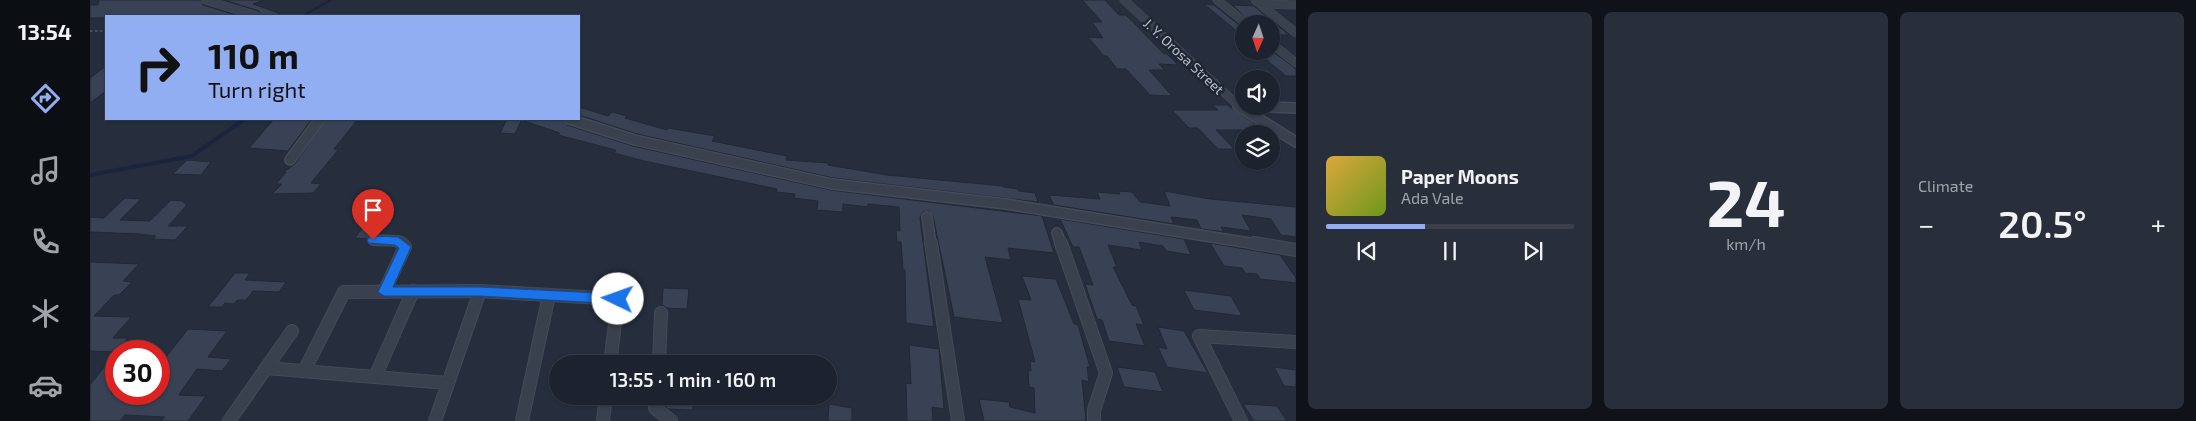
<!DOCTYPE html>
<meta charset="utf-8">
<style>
body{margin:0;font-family:"Exo 2",sans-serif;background:#292f3a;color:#f1f3f6;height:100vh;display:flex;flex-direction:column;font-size:19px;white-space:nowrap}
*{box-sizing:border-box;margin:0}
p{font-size:16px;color:#a0a4aa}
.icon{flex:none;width:28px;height:28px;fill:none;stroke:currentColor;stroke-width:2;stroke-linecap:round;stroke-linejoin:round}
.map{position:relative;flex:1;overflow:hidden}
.sheet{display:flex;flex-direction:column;gap:12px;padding:12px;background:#0f1319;width:900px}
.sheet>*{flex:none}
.top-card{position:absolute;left:15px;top:15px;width:475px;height:105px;border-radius:0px;box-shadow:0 1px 4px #0004,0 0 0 1px #3a3f4a;background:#92aef2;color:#111;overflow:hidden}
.needle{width:32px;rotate:183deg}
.tools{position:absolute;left:1145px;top:15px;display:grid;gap:10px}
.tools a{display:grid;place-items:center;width:45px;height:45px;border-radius:50%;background:#1c222e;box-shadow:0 1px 4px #0004,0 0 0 1px #3a3f4a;font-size:25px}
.speed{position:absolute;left:15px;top:340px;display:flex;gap:10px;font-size:25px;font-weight:700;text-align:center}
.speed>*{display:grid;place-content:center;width:65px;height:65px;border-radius:50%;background:#1c222e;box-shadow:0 1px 4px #0004,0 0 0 1px #3a3f4a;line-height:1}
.speed .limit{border:8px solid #d22;background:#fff;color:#111}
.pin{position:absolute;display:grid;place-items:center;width:42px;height:42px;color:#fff;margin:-51px -21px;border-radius:50% 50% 50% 0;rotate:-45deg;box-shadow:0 0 5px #0007}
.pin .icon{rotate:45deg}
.me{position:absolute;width:55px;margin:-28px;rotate:273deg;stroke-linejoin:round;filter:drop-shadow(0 0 4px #0008)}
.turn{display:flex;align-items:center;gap:18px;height:105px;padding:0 20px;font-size:22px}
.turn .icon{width:65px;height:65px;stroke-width:2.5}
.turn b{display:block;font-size:35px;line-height:42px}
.big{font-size:38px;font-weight:600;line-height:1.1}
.sheet .widget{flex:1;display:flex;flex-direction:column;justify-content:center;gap:8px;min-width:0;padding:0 18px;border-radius:8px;background:#292f3a}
.sheet .dial{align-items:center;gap:0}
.dial b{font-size:65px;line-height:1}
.song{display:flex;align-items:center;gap:15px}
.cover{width:60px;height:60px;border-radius:8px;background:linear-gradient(135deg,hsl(40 70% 55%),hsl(80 70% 35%))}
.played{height:5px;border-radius:2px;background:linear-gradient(90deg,#92aef2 40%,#3a3f4a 40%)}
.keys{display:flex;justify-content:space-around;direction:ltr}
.heat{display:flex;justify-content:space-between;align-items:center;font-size:28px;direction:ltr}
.sheet .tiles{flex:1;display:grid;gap:12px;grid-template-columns:repeat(3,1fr)}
.trip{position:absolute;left:459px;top:355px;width:288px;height:50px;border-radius:25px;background:#1c222e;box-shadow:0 1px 4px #0004,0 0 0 1px #3a3f4a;font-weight:600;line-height:50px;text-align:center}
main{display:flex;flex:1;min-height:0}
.menu{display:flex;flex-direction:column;width:90px;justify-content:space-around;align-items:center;background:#0b0e12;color:#a0a4aa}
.menu .icon{width:35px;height:35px}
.menu .on{color:#92aef2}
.menu b{font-size:22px;color:#f1f3f6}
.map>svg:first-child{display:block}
</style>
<main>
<nav class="menu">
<b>13:54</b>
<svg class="icon on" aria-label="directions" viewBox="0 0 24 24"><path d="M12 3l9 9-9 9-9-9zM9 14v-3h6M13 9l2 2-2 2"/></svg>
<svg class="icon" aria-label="music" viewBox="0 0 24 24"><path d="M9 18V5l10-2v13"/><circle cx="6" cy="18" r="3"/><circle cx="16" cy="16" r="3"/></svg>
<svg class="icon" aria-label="phone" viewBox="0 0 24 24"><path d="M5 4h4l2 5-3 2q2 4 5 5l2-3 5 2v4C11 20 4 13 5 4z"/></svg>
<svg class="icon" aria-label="climate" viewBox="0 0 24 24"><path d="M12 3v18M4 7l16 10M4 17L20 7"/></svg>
<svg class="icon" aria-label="car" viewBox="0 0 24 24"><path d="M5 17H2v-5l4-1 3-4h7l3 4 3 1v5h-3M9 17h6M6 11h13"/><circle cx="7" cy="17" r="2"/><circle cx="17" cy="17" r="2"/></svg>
</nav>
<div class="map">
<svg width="1206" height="421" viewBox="0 0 1206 421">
<rect width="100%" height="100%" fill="#262e3e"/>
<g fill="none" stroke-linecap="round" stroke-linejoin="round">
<path stroke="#1a243c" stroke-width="2.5" d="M 214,15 L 241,0"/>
<path stroke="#1a243c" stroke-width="4" d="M 0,175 L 102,156 L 155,119"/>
</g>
<g fill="#394254" stroke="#212835">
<path d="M 9,0 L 110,0 L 113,5 L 149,16 L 0,18 L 0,5 L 8,5 Z"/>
<path d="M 134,0 L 174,0 L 163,4 L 191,14 L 190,16 L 172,16 L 169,11 Z"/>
<path d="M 992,0 L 1015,0 L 1029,15 L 1036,15 L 1074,54 L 1077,54 L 1088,65 L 1069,64 L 1075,70 L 1059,70 L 1082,96 L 1060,95 L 1036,69 L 1027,69 L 1017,56 L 1014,56 L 998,37 L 1013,38 L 1002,22 L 1012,22 Z"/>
<path d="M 1114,4 L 1124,5 L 1154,29 L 1154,37 Z"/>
<path d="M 1143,5 L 1164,6 L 1199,35 L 1181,35 L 1181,24 L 1162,24 Z"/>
<path d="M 1166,51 L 1182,51 L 1206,69 L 1206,76 L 1196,76 Z"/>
<path d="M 16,66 L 16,91 L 0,103 L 0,78 Z"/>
<path d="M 1122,105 L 1137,105 L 1174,130 L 1126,130 L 1144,149 L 1128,149 L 1108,128 L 1099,128 L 1082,110 L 1128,110 Z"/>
<path d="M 489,107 L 518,116 L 522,112 L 537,116 L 535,118 L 577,130 L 578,128 L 625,136 L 622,141 L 697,156 L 696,160 L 738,163 L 738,165 L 797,175 L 913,186 L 914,187 L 928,189 L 929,191 L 945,193 L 948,202 L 743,178 L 547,134 L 489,115 Z"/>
<path d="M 184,119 L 222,119 L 198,151 L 159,148 Z"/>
<path d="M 236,119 L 268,119 L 244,149 L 248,150 L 221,183 L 231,184 L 223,193 L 182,194 L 192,184 L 186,184 L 196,172 L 194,172 L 205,164 Z"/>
<path d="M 417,119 L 432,119 L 425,134 L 410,133 Z"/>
<path d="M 434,119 L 473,119 L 477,125 L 543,146 L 741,190 L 952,216 L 964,253 L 918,248 L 921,260 L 895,257 L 913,323 L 864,317 L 843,216 L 839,211 L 833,212 L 830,218 L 844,327 L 816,323 L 815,270 L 813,270 L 811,242 L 807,242 L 806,230 L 810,231 L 809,207 L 778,204 L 778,207 L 753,204 L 753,212 L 727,210 L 728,201 L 704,198 L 705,194 L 686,192 L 687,189 L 554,161 L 524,153 L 526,150 L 468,135 L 470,133 L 434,121 Z"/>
<path d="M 97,160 L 121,162 L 111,175 L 83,174 Z"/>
<path d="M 1028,191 L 1042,192 L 1050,202 L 1080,206 L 1074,191 L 1120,199 L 1206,207 L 1206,237 L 1191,235 L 1181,219 L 1152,215 L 1161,231 L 1131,227 L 1134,232 L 1111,229 L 1107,220 L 1081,217 L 1084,224 L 964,205 L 959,195 L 1010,199 L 1007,192 L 1030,194 Z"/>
<path d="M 35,198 L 51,199 L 30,220 L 60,221 L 81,200 L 92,201 L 97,205 L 78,226 L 98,226 L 85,240 L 63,239 L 66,236 L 49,234 L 0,232 L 0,217 L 14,218 Z"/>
<path d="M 970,219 L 1094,239 L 1101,255 L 1076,251 L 1073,246 L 1049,242 L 1052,250 L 1018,245 L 1027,267 L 1023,267 L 1042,305 L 1046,306 L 1054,325 L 1046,324 L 1055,346 L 1019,341 L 1012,320 L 1007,319 L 995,284 L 1003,285 L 989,247 L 983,247 Z"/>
<path d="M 272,228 L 284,229 L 277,239 L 265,238 Z"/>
<path d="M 1120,243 L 1190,255 L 1206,278 L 1206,283 L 1170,279 L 1167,274 L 1155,273 L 1152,268 L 1134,266 Z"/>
<path d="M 0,262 L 49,264 L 33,281 L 42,282 L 29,295 L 24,295 L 4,316 L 41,317 L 23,338 L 38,338 L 26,352 L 0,351 Z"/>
<path d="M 145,273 L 160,273 L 155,280 L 196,282 L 189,292 L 163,291 L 156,300 L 147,300 L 144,304 L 135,303 L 132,307 L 118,307 Z"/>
<path d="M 932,276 L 966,279 L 984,324 L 988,325 L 1000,367 L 997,367 L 999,382 L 992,380 L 996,421 L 894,421 L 889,399 L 919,402 L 920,407 L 945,413 L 944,388 L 939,387 L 938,371 L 941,371 L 940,361 L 945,362 L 928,299 L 941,300 Z"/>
<path d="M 573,288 L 599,289 L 597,309 L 577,308 L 572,305 Z"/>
<path d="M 1094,290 L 1141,296 L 1152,316 L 1104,310 Z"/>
<path d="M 1068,327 L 1094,331 L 1118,373 L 1077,367 L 1068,347 L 1077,349 Z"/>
<path d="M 98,329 L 137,331 L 118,357 L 141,359 L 132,371 L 107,369 L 92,390 L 89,395 L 116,396 L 98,421 L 71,421 L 75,417 L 35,415 L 30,421 L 0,421 L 0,385 L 26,352 L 26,387 L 21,394 L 69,394 L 69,356 L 76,357 Z"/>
<path d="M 819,345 L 849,349 L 854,409 L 842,407 L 843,421 L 817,421 L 816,383 L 821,384 Z"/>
<path d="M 1027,367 L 1065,372 L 1073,392 L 1034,387 Z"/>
<path d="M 1184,367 L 1206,370 L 1206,387 L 1194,386 Z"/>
<path d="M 574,396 L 603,396 L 603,410 L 578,409 L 573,405 Z"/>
<path d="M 739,404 L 762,408 L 762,421 L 738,421 Z"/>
<path d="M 1153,404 L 1187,406 L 1197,421 L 1164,421 Z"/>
</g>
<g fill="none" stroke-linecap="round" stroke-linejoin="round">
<g stroke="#444a57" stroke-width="9">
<g id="minor-far2">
<path d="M 115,0 L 167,16"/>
<path d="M 1034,0 L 1150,107"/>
<path d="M 1127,0 L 1157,24"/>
<path d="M 1165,0 L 1206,33"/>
<path d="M 1170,4 L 1206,5"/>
<path d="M 1181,43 L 1206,63"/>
<path d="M 1150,106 L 1186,107"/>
</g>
</g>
<g stroke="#444a57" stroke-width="12">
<g id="minor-far1">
<path d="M 1148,106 L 1206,142"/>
<path d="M 1151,106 L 1206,108"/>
<path d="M 479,119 L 545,140 L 742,184 L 916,204 L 1172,245"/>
<path d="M 200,160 L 230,119"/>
<path d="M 837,217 L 841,245"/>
<path d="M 967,233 L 971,245"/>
<path d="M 283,240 L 308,241 L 312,245"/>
</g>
</g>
<g stroke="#444a57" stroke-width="14">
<g id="minor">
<path d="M 841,243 L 868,421"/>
<path d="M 971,243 L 1016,373 L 1004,410 L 1004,421"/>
<path d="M 1164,243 L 1206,250"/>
<path d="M 294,292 L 315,247 L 311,243"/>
<path d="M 569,364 L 571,313"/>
<path d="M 176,368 L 357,383"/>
<path d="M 214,371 L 254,292 L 390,291 L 528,299 L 520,364"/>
<path d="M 285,377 L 323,291"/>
<path d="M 566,396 L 565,408 L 581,421"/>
<path d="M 139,421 L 202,331"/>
<path d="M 345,421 L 390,291"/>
<path d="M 432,421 L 459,295"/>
<path d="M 513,421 L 516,396"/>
<path d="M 1151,421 L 1109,336 L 1206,342"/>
</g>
</g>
<path stroke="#415357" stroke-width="2" stroke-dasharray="2.5 2.5" stroke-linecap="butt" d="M 0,31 L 16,31"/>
<use href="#minor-far2" stroke="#3a414e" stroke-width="8"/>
<use href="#minor-far1" stroke="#3a414e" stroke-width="9"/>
<use href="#minor" stroke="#3a414e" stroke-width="12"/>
</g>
<path fill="#1a73e8" stroke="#114b97" d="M 283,236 L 308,237 L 321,247 L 303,287 L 390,287 L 528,294 L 535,299 L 528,304 L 390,296 L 294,296 L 288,292 L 309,248 L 305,245 L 279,243 L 277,240 L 279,238 Z"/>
<g text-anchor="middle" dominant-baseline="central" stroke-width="5" stroke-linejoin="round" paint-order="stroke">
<g font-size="14" fill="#b7bcc9" stroke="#1f2633">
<text transform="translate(1094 56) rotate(43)">J. Y. Orosa Street</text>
</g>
</g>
</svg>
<div class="tools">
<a><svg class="needle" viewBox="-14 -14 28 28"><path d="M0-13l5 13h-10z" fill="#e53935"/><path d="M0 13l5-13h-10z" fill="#a0a4aa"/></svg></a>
<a><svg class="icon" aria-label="sound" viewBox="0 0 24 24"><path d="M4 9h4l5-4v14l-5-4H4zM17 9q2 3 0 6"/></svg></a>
<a><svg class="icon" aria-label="layers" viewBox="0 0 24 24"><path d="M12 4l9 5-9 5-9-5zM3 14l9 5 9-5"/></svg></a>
</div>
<div class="speed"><div class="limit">30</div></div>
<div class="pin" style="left:283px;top:240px;background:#d93025"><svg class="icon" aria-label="arrive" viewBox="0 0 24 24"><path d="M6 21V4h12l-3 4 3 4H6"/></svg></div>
<svg class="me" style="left:528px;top:299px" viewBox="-20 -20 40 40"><circle r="19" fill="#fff"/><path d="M0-13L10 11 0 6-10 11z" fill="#1a73e8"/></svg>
<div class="trip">13:55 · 1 min · 160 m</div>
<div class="top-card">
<div class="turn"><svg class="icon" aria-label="right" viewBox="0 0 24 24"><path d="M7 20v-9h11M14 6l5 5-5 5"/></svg><div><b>110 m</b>Turn right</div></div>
</div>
</div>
<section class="sheet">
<div class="tiles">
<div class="widget">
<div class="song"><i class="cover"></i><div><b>Paper Moons</b><p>Ada Vale</p></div></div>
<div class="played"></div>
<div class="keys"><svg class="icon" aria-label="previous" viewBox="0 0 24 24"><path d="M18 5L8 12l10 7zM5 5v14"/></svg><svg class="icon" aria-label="pause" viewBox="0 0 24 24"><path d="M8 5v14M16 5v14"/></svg><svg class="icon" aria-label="next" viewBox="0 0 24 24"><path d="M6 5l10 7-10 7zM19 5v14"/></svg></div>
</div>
<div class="widget dial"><b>24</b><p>km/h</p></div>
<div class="widget"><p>Climate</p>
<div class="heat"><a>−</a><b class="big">20.5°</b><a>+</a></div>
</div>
</div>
</section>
</main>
